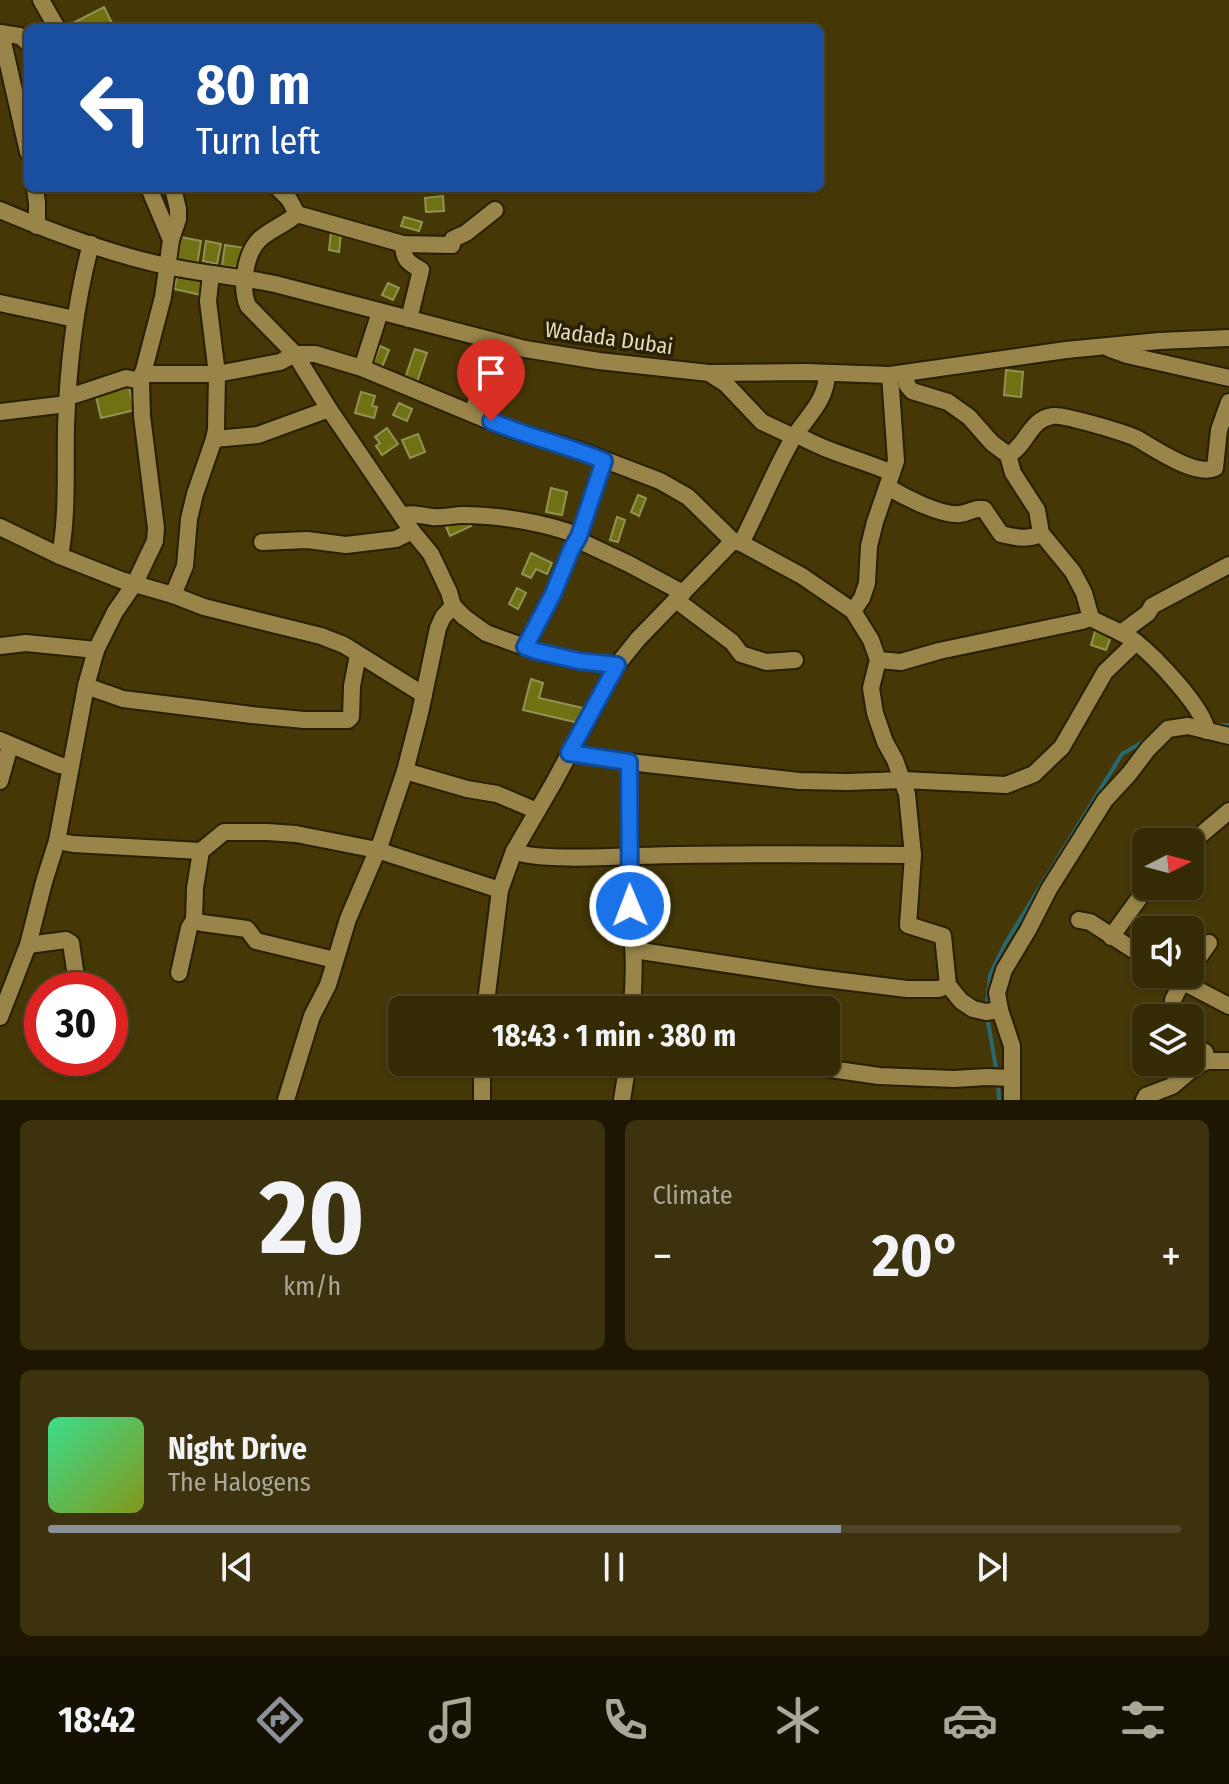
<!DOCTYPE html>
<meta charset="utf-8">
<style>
body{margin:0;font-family:"Fira Sans Condensed",sans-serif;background:#3c320e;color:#f1f3f6;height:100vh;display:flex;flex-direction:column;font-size:30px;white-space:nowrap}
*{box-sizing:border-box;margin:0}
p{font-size:26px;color:#a9a79a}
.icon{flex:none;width:44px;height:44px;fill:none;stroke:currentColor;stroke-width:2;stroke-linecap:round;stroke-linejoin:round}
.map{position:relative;height:1100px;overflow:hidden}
.details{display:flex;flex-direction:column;gap:20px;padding:20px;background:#1d1702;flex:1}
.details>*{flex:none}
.hud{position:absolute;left:24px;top:24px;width:800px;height:168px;border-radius:12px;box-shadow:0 2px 6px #0004,0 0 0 2px #4e4626;background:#1a4fa0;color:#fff;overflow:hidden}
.needle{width:52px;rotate:84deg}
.buttons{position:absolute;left:1132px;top:828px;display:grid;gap:16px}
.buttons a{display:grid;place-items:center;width:72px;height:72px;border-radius:12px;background:#342a04;box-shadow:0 2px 6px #0004,0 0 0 2px #4e4626;font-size:40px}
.speed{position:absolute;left:24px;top:972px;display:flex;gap:16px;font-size:40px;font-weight:700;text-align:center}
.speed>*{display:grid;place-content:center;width:104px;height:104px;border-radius:50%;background:#342a04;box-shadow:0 2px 6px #0004,0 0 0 2px #4e4626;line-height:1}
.speed .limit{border:12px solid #d22;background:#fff;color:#111}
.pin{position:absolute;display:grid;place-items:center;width:68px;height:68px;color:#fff;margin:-82px -34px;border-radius:50% 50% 50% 0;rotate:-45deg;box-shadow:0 0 8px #0007}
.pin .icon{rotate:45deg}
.me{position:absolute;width:88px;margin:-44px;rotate:359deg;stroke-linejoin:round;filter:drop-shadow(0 0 6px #0008)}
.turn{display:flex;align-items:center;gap:28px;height:168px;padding:0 40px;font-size:36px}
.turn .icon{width:104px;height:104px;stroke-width:2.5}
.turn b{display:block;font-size:56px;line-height:68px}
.big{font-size:60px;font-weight:700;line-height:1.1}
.details .widget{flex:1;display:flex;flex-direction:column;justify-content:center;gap:12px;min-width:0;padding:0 28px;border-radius:12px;background:#3c320e}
.details .dial{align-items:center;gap:0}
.dial b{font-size:104px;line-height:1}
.song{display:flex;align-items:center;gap:24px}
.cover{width:96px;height:96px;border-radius:12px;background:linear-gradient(135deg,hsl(150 70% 55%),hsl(70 70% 35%))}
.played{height:8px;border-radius:4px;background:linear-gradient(90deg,#8c9099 70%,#4e4626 70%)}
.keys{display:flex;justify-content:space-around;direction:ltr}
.heat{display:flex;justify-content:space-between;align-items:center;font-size:44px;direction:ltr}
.details .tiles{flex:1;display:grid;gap:20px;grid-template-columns:1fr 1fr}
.widget:last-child{grid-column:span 2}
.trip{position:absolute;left:388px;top:996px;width:452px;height:80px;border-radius:12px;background:#342a04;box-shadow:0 2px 6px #0004,0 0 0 2px #4e4626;font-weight:700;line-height:80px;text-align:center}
.menu{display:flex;height:128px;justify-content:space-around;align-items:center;background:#151102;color:#a9a79a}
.menu .icon{width:56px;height:56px}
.menu .selected{color:#8c9099}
.menu b{font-size:36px;color:#f1f3f6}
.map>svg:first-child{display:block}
</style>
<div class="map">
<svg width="1229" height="1100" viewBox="0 0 1229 1100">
<rect width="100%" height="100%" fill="#463806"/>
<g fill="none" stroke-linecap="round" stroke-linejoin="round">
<g stroke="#296873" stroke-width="4">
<path d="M 1211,725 L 1229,725"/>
<path d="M 987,1007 L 990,975 L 1005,944 L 1122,754 L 1148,739"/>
<path d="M 987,1016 L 997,1074"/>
<path d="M 998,1083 L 999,1100"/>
</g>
</g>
<g fill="#6f7113" stroke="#909356" stroke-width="2">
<path d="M 104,7 L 112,23 L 102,28 L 73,28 L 71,24 Z"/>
<path d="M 443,196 L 444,211 L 426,212 L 425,198 Z"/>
<path d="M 404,217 L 422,222 L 419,231 L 401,226 Z"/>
<path d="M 331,232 L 341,233 L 339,252 L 329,250 Z"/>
<path d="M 181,237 L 201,241 L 197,265 L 177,261 Z"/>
<path d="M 206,241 L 221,244 L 217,264 L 203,261 Z"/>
<path d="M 225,245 L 245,248 L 242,268 L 222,266 Z"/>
<path d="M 177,276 L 204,282 L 201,295 L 174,289 Z"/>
<path d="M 388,283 L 399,288 L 393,300 L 382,295 Z"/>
<path d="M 380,346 L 389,350 L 382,367 L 373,364 Z"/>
<path d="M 415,349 L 427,353 L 417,382 L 405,378 Z"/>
<path d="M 1006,370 L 1023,372 L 1021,397 L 1004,395 Z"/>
<path d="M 128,384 L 135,410 L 101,418 L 95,392 Z"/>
<path d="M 361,392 L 375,396 L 372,406 L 377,407 L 374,418 L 355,413 Z"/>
<path d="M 399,403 L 412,409 L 407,421 L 393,415 Z"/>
<path d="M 387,428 L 398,444 L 382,455 L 376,446 L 380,443 L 375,437 Z"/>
<path d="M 418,434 L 425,452 L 410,458 L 402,440 Z"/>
<path d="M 551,488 L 567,492 L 562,515 L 546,512 Z"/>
<path d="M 638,495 L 646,498 L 639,516 L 631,512 Z"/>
<path d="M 467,517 L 471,526 L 450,536 L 446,527 Z"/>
<path d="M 617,517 L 625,520 L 618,542 L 610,540 Z"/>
<path d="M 531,553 L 552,563 L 547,574 L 536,569 L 531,578 L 522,574 Z"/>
<path d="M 517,588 L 526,593 L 518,609 L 509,604 Z"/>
<path d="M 1096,628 L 1112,634 L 1106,650 L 1091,645 Z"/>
<path d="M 531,679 L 543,683 L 539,698 L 583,708 L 579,723 L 523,710 Z"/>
</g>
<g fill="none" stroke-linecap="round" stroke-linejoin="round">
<g stroke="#291f00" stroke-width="20">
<g id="minor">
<path d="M 41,0 L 57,28"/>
<path d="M 0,33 L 20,36 L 28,43"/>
<path d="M 1,33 L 28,152"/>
<path d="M 35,188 L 37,203 L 37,226"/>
<path d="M 149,188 L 171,240"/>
<path d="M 278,188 L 289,199 L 297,214 L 403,244 L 452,245 L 453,239 L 466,233 L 495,210"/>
<path d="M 0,210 C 54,233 113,255 171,267 C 206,274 241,277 275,284 L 525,349 L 599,361 L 709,373 L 806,372 L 890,375 L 1066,350 L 1159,341 L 1229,338"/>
<path d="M 297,214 C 286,224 271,229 260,239 C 245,253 240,288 248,306 L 295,354 L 329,409 L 412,531 L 431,554 L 449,592 L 453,606 L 464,617 L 486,633 L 536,651 L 579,661 L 617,665"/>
<path d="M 403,244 C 403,259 407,262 421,270 L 409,319"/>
<path d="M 0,303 L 75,319"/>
<path d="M 1110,349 L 1127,355 L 1229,378"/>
<path d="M 362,368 L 380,312"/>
<path d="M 709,373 L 726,384 L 762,422 L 794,437"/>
<path d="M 905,373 L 907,385 L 912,391 L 948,402 L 969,417 L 992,443 L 1008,455 L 1013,473 L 1037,510 L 1041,533 L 1073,572 L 1084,593 L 1091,618 C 1106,627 1123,632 1136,642 C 1156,658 1203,707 1207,731"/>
<path d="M 142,374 L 217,374 L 280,362 L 295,354 L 315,354 L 362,368 L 509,429 L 579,450 L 660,481 L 688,497 L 733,541 L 741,543 L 802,576 L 853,611 L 871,640 L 878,660 L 871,688 L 875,713 L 885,742 L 895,760 L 907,794 L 913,855 L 908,925 L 943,936 L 948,985 L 961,1001 L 973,1009 L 986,1012 L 1000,1010"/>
<path d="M 68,395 L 75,395 L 126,378 L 141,381"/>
<path d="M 0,412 L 67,404"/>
<path d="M 473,414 L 490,340"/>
<path d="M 796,434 C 826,452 860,459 892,473"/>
<path d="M 214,439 L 258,435 L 329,409"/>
<path d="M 1008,455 C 1027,446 1029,419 1053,416 C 1063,414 1125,433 1136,438 C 1154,448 1195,477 1215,468 L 1219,430 L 1229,402"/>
<path d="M 888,487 C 904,497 941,516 960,514 C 970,513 974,507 984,509 L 1001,534 C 1013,537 1030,541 1041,533"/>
<path d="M 402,516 C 412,512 422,516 432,517 C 443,518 453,515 463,515 C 499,515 547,523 579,536"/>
<path d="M 0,527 L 60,556 L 121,580 L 173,595 L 204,607 L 321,636 L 344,645 L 424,695"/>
<path d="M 578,540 L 629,564 L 683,593"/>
<path d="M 262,542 L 307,540 L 346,545 L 396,539 L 412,531"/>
<path d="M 741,543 C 759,509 773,473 792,440 C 805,418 826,403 827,374"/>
<path d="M 60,556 C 68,514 65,470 66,427 C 68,365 75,304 91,244"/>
<path d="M 173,595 L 185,566 L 189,519 L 195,494 L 214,439 L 216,429 L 217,374 L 208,301 L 211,274"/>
<path d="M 676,600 L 732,642 L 741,654 L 766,662 L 795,660"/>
<path d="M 853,611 L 862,598 L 867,583 L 869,546 L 875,522 L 896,461 L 890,375"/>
<path d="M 1121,633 L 1148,613 L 1152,606 L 1229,565"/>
<path d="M 0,646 L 26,643 L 96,650"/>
<path d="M 525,647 L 553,594 L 571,550 L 579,536 L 604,461"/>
<path d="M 878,660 L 901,662 L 939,651 L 1082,621 L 1091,618"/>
<path d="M 86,686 L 123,699 L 252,715 L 304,720 L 348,720 L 351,717 L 352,686 L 358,655"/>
<path d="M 0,740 L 59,765 L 70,767"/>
<path d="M 569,753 L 629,762 L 799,781 L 848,782 L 903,780 L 1006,785 L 1034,774 L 1062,747 L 1105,672 L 1136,642"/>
<path d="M 629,762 L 630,844 C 626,878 631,912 633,946 C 635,967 633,989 632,1010"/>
<path d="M 405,771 L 467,789 L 497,794 L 537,811"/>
<path d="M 0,781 L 10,746"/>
<path d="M 57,841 L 73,844 L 201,851 L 224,832 L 267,832 L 296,834 L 377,850 L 500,890"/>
<path d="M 1190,844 L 1229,811"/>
<path d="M 514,851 C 533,861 611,857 636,856 C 728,853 820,854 913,855"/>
<path d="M 194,920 L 202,923 L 247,929 L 256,941 L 335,960"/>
<path d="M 1079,920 L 1090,922 L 1146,958"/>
<path d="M 1111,937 L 1148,886"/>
<path d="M 28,945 L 66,940 L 71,943 L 78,990"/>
<path d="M 634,950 L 818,978 L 907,989 L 939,989 L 948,985"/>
<path d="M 1190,970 L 1209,943"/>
<path d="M 179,973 L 189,928 L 194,920 L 195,888 L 201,851"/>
<path d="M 1183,982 L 1229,1006"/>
<path d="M 485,1010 L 500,890 L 514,851 L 553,784 L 617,665 L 638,639 L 733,541"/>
<path d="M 0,1017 L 28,945 L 44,882 L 57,841 L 86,686 L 96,650 L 115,612 L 135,583 L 155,541 L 156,528 L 142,416 L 141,381 L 163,297 L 171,240 L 178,219 L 178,209 L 173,188"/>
<path d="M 1172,1018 L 1173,1000 L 1184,978 L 1176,974"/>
<path d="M 1190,1044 L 1205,1052 L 1207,1061"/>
<path d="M 782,1062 L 879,1076 L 954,1079 L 987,1077 L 1011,1078"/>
<path d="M 286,1100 L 312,1016 L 328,985 L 348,919 L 381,842 L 405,771 L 420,713 L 438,628 L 443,617 L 453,606"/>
<path d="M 482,1100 L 482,1062"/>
<path d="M 622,1100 L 628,1062"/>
<path d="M 1012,1100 L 1012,1046 L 1000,1010 L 997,993 L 1004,970 L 1028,930 L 1049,889 L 1105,800 L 1129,774 L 1148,749 L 1168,729 L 1188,726 L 1229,736"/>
<path d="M 1144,1100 L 1146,1096 L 1172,1086 L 1197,1065 L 1207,1061 L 1229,1061"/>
</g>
</g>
<use href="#minor" stroke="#99854a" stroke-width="16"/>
</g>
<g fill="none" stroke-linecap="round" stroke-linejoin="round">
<g stroke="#114b97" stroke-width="20">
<path id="route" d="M 491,421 C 528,437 567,445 604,461 L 579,536 L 571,550 L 553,594 L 525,647 L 536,651 L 579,661 L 617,665 L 569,753 L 629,762 L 630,906"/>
</g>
<use href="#route" stroke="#1a73e8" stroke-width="14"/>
</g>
<g text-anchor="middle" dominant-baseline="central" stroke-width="7" stroke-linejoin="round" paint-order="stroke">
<g font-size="22" fill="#e5dbbd" stroke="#282007">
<text transform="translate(609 338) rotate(8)">Wadada Dubai</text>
</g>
</g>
</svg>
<div class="buttons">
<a><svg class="needle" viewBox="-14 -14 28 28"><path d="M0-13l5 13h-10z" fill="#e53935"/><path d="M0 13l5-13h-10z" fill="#a9a79a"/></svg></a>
<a><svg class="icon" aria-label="sound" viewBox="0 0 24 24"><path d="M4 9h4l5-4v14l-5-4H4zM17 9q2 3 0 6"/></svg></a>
<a><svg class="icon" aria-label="layers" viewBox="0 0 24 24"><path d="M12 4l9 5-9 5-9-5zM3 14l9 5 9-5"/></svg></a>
</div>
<div class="speed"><div class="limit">30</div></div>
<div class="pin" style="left:491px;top:421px;background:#d93025"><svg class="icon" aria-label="arrive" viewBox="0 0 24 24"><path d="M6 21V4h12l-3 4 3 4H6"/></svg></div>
<svg class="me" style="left:630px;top:906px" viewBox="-20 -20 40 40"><circle r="17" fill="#1a73e8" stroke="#fff" stroke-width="3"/><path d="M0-11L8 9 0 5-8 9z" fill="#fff"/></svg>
<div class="trip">18:43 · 1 min · 380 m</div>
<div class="hud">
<div class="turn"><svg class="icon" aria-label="left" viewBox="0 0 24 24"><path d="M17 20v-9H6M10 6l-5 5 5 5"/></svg><div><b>80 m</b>Turn left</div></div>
</div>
</div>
<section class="details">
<div class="tiles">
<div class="widget dial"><b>20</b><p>km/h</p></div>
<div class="widget"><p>Climate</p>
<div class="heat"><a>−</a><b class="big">20°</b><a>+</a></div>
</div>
<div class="widget">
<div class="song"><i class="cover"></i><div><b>Night Drive</b><p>The Halogens</p></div></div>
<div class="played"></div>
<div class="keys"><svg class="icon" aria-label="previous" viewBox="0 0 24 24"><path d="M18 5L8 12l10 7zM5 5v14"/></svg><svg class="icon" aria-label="pause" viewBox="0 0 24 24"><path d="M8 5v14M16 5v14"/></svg><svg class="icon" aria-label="next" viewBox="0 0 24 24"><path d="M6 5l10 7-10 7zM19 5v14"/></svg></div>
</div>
</div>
</section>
<nav class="menu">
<b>18:42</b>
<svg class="icon selected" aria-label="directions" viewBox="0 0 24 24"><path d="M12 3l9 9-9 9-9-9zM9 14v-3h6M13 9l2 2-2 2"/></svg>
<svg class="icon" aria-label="music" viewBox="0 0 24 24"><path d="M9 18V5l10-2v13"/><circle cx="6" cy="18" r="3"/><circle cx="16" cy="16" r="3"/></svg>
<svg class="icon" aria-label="phone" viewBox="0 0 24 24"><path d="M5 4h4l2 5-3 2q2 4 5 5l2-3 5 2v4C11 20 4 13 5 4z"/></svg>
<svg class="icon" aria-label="climate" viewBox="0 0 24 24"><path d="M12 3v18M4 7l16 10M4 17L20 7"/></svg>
<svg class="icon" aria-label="car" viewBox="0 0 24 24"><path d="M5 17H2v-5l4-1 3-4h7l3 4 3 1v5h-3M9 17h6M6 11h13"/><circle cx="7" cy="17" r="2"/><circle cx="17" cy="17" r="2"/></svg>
<svg class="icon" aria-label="filters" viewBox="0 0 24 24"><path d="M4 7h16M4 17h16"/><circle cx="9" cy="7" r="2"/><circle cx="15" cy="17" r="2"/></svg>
</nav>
